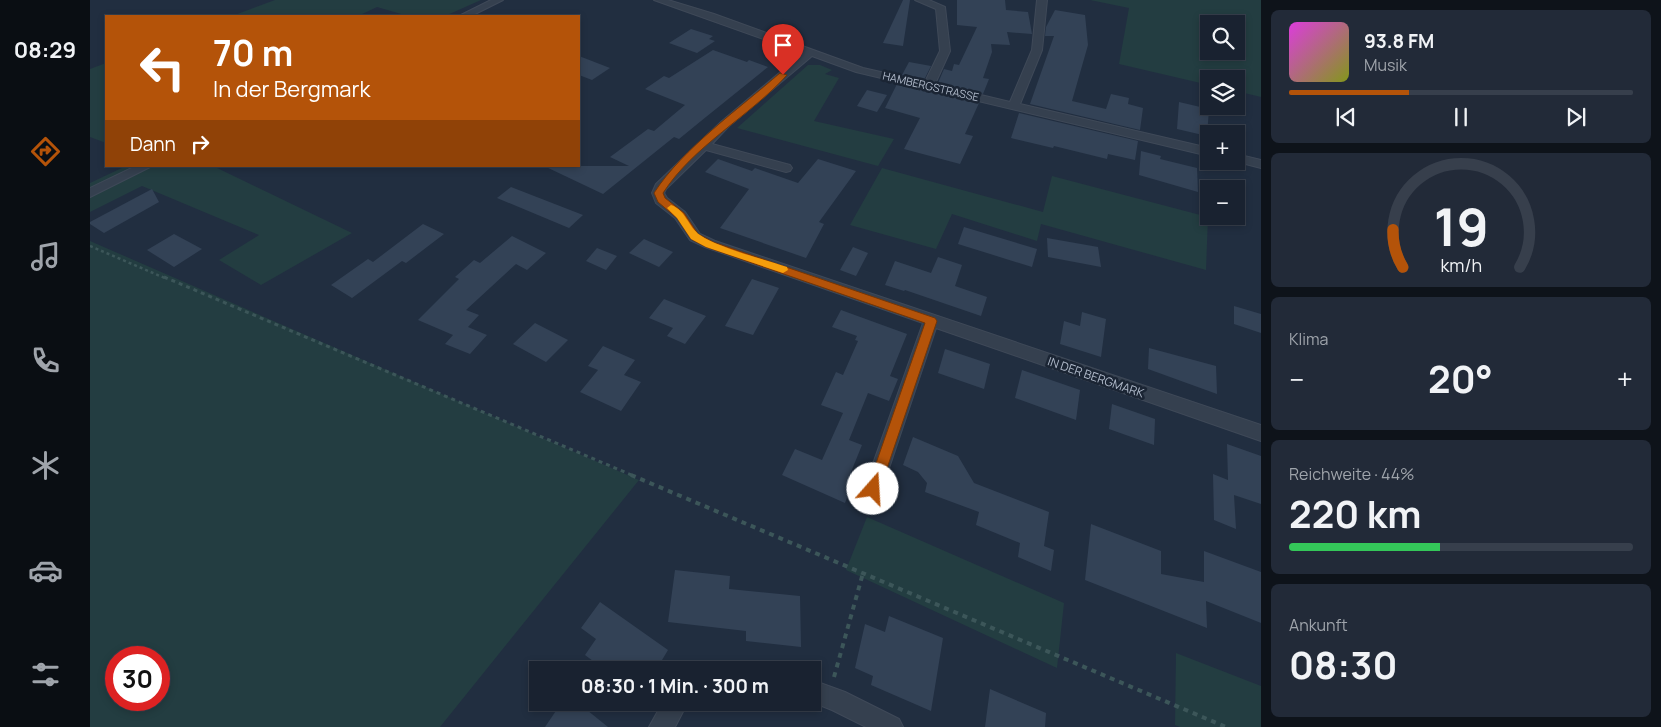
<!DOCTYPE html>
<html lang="de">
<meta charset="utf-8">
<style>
body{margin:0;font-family:Manrope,sans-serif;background:#222a38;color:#f1f3f6;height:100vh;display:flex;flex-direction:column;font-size:19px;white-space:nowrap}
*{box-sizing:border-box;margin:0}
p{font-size:16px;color:#9fa4ab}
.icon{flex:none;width:28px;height:28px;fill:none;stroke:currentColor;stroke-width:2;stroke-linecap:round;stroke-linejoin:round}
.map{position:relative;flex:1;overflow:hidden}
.side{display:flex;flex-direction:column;gap:10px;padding:10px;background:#0e131a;width:400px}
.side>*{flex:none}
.guide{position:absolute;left:15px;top:15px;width:475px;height:152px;border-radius:0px;box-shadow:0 2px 8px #0003,0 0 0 1px #373f4c;background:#b45309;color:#fff;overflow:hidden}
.controls{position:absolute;left:1110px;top:15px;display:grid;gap:10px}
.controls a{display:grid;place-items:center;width:45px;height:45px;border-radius:0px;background:#192230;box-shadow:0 2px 8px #0003,0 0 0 1px #373f4c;font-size:25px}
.speed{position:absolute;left:15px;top:646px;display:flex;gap:10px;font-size:25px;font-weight:700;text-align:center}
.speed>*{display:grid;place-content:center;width:65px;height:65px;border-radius:50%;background:#192230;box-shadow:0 2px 8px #0003,0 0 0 1px #373f4c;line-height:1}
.speed .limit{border:8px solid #d22;background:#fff;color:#111}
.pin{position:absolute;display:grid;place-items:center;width:42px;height:42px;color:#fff;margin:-51px -21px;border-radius:50% 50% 50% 0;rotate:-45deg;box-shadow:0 0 5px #0007}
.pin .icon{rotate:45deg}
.me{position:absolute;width:55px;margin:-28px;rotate:19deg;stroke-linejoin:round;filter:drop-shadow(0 0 4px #0008)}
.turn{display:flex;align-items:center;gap:18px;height:105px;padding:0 25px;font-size:22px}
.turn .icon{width:65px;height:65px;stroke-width:2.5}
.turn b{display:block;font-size:35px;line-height:42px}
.then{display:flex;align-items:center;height:48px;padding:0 25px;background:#0003;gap:10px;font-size:19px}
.big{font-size:38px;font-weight:700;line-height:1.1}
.side .widget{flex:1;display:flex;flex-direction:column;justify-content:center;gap:8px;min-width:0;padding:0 18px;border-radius:8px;background:#222a38}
.side .dial{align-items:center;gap:0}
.dial svg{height:130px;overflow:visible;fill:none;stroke:#373f4c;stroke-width:7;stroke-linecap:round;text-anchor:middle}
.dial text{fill:#f1f3f6;stroke:none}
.song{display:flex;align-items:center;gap:15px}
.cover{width:60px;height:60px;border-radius:8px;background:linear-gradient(135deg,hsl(300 70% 55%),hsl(70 70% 35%))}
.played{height:5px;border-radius:2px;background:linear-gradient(90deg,#b45309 35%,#373f4c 35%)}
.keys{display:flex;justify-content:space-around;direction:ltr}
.heat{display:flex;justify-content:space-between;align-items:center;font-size:28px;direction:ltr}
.charge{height:8px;border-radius:4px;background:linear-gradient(90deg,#34c759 44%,#373f4c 0)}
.trip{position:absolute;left:439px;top:661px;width:292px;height:50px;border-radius:0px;background:#192230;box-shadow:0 2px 8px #0003,0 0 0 1px #373f4c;font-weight:700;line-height:50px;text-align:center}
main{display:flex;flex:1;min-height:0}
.tabs{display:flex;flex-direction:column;width:90px;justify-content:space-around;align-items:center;background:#0a0e13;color:#9fa4ab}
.tabs .icon{width:35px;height:35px}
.tabs .active{color:#b45309}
.tabs b{font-size:22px;color:#f1f3f6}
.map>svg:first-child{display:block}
</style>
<main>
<nav class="tabs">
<b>08:29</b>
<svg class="icon active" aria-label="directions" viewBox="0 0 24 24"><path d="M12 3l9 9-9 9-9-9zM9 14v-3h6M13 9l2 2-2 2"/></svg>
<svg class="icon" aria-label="music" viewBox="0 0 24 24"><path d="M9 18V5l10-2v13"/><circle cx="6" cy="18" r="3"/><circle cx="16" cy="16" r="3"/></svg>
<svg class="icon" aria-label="phone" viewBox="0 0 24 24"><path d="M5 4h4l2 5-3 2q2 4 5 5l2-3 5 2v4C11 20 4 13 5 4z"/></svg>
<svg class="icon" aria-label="climate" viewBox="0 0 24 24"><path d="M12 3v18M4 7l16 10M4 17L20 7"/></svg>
<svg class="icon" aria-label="car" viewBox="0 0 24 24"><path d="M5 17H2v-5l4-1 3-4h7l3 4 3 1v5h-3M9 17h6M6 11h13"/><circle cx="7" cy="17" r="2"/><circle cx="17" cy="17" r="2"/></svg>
<svg class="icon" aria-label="filters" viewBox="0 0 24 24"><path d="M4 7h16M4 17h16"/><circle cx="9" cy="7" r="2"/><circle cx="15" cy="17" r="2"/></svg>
</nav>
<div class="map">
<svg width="1171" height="727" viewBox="0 0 1171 727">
<rect width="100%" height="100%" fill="#212e40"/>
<g fill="#233d41" fill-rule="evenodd">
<path d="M 185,0 L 391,0 L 355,16 L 318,16 L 287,7 L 268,16 L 142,16 Z"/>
<path d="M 1000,0 L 1171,0 L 1171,97 L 1146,91 L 1146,79 L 1119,79 L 1119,85 L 1029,64 L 1039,8 ZM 1119,24 L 1146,24 L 1146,51 L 1119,51 Z"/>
<path d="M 16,63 L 16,143 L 0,137 L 0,69 Z"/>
<path d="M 718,65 L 730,65 L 742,70 L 735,74 L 749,78 L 724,121 L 804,139 L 788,166 L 647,128 Z"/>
<path d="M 36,166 L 123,166 L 262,233 L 171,285 L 129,260 L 169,235 L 52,186 L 0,212 L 0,183 Z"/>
<path d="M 792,168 L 953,212 L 962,176 L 1118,217 L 1116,270 L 951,224 L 947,241 L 862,214 L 846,249 L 760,225 Z"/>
<path d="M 0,241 L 549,480 L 350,727 L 0,727 ZM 26,658 L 69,658 L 69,700 L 26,700 Z"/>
<path d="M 777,517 L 974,603 L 967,668 L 756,570 Z"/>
<path d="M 1086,653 L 1171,686 L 1171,727 L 1090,727 L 1085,725 Z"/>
</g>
<g fill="#334256">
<path d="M 813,0 L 820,0 L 813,46 L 793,43 Z"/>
<path d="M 867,0 L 915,0 L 916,10 L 938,12 L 942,34 L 917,32 L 920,45 L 901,44 L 902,52 L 893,78 L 899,79 L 893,94 L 848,83 L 854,69 L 862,71 L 864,64 L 869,65 L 887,27 L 867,25 Z"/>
<path d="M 965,10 L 995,15 L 998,45 L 982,101 L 1016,109 L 1021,94 L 1039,98 L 1038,104 L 1053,108 L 1050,130 L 940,104 L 964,36 L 955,36 L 956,27 Z"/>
<path d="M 601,29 L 623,36 L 619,39 L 625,41 L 607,53 L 579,43 Z"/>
<path d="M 623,50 L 657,62 L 659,60 L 678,67 L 611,121 L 589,139 L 584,137 L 513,194 L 454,166 L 539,166 L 520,157 L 558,129 L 564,131 L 595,105 L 555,89 L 574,76 L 579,78 Z"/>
<path d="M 489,56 L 520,68 L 502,80 L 489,75 Z"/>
<path d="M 819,62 L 841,66 L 834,80 L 812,75 Z"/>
<path d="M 807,84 L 889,103 L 875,134 L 883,136 L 870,164 L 814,149 L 830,118 L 795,108 Z"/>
<path d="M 777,90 L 797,95 L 787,112 L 767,106 Z"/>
<path d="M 1089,102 L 1119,109 L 1117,136 L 1087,129 Z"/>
<path d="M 929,113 L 1048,141 L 1045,160 L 1018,154 L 1017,159 L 964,146 L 963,148 L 921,138 Z"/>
<path d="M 1051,151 L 1071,156 L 1070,159 L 1107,168 L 1108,192 L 1049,175 Z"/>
<path d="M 628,159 L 662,171 L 665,168 L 708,183 L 728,159 L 766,171 L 729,222 L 734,224 L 716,258 L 630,228 L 659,189 L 615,172 Z"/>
<path d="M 421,187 L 493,215 L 479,228 L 407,198 Z"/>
<path d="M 62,189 L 69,202 L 14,233 L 0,224 L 0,222 Z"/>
<path d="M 333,224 L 354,234 L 316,263 L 312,261 L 262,298 L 241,285 L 278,259 L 283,262 Z"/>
<path d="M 874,227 L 947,249 L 942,267 L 868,244 Z"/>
<path d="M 84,234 L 112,249 L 84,267 L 57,250 Z"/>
<path d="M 422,236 L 456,253 L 437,270 L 426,264 L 376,310 L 389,315 L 378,327 L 397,335 L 380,354 L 355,344 L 363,335 L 328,320 L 369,279 L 365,277 L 384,260 L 390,263 Z"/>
<path d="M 957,238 L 1008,247 L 1011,267 L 958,257 Z"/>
<path d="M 554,239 L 583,252 L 569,267 L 539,253 Z"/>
<path d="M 763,247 L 778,253 L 766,276 L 750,270 Z"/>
<path d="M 507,248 L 527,256 L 516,270 L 496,261 Z"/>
<path d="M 848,257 L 872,265 L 865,286 L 897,297 L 891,316 L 815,290 L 814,291 L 795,285 L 805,261 L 841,273 Z"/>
<path d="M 662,279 L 689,288 L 663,335 L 635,326 Z"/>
<path d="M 574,299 L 616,316 L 595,344 L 577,336 L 583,328 L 559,318 Z"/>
<path d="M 1144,306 L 1171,314 L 1171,333 L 1144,324 Z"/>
<path d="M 751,310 L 817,334 L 800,376 L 808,379 L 799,401 L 778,393 L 759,440 L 772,445 L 761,472 L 766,474 L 755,503 L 692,475 L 705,449 L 732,460 L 753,413 L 731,405 L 746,372 L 753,375 L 768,341 L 765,340 L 767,336 L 742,327 Z"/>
<path d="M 992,312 L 1016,319 L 1011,357 L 970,344 L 974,321 L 990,326 Z"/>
<path d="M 445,323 L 478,340 L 456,362 L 423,344 Z"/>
<path d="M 513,346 L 545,360 L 534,375 L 551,382 L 531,411 L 490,392 L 508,370 L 498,366 Z"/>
<path d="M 1059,348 L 1126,366 L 1127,394 L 1058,369 Z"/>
<path d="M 855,349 L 900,364 L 894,389 L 848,373 Z"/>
<path d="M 932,370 L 990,390 L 986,420 L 925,398 Z"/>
<path d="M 1022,404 L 1065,419 L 1064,445 L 1019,429 Z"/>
<path d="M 823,437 L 868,456 L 884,483 L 959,512 L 954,546 L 964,550 L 961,571 L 928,557 L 930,543 L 886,525 L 889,512 L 835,492 L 837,483 L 828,472 L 813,465 Z"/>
<path d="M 1137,444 L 1171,456 L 1171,504 L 1144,495 L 1146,529 L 1124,520 L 1123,474 L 1138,480 Z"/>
<path d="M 1001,524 L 1071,551 L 1071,574 L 1114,582 L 1114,551 L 1171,572 L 1171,623 L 1116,601 L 1117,628 L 995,580 Z"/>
<path d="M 585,570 L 640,576 L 639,589 L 710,596 L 711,647 L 656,641 L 656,631 L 578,622 Z"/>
<path d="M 510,602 L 578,650 L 566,670 L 515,670 L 495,655 L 506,639 L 491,628 Z"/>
<path d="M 799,616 L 853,638 L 841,711 L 781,685 L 783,676 L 765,668 L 775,624 L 795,632 Z"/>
<path d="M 900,689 L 956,713 L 955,727 L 895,727 Z"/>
<path d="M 472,702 L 487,702 L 518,727 L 455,727 Z"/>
</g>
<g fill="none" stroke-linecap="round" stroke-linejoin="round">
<g stroke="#3f4958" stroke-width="2">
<g id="minor">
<path d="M 401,0 L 413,0 L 381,16 L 369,16 Z"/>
<path d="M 564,0 L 578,0 L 624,14 L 773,68 L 835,82 L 850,51 L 846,9 L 825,0 L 839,0 L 855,7 L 860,51 L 845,84 L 920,102 L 942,50 L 947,0 L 957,0 L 952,50 L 930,104 L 1119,148 L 1119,156 L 766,72 L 722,56 L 639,126 L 622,144 L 700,165 L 702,168 L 700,171 L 696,172 L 616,150 L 576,189 L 574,193 L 577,198 L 595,212 L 610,234 L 625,241 L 1171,425 L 1171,441 L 846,328 L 792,489 L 790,495 L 783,498 L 776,495 L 774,489 L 833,323 L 615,247 L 600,240 L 585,218 L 566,203 L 562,193 L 566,184 L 631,122 L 713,53 Z"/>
<path d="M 1146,154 L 1171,160 L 1171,168 L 1144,161 L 1146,161 Z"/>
<path d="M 46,166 L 62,166 L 0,197 L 0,188 Z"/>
<path d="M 722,680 L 755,692 L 809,719 L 813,727 L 776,727 L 742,710 L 722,702 Z"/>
<path d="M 573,702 L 598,702 L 585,727 L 559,727 Z"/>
</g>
</g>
<path stroke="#3c5659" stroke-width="2.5" stroke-dasharray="3 3" stroke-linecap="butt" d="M 0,246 L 77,279"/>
<path stroke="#3c5659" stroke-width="3" stroke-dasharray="4 4" stroke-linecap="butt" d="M 74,277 L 544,476"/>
<g stroke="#3c5659" stroke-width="4" stroke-dasharray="5 5" stroke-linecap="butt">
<path d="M 541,475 L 1136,727"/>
<path d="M 744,677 L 773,573"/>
</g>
<use href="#minor" fill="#35404f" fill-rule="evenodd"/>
</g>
<path fill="#b45309" stroke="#753606" d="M 690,73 L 697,75 C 659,117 604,145 573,193 L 575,198 L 594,213 L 608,234 L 623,242 L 845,318 L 847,321 L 790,489 L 788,493 L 783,495 L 778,493 L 777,489 L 835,323 L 616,247 L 601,239 L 587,218 L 568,202 L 564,193 C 593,148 649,109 690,73 Z"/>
<path fill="#f59e0b" d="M 581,205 C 596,210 598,227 610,235 C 629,248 673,259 697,267 L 698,270 L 693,273 L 690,272 L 616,247 L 601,239 L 587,218 L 577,208 Z"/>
<g text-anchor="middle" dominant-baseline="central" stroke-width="5" stroke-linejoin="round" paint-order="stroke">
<g font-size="11" fill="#b1bbcb" stroke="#1b2534">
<text transform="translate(841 86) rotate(13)">HAMBERGSTRASSE</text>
</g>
<g font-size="12" fill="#b1bbcb" stroke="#1b2534">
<text transform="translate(1006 377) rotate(19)">IN DER BERGMARK</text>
</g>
</g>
</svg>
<div class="controls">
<a><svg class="icon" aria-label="search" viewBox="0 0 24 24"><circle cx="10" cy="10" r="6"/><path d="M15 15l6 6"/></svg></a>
<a><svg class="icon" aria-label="layers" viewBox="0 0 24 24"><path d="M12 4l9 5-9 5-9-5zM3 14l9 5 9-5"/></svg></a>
<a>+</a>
<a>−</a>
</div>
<div class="speed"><div class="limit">30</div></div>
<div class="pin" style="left:693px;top:75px;background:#d93025"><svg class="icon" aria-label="arrive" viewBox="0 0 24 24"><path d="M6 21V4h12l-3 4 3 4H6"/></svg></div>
<svg class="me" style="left:783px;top:489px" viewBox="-20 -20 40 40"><circle r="19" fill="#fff"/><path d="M0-13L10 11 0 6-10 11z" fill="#b45309"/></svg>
<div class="trip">08:30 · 1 Min. · 300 m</div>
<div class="guide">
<div class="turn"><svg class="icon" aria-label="left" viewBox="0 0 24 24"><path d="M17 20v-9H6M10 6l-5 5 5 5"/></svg><div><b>70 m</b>In der Bergmark</div></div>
<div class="then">Dann<svg class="icon" aria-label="right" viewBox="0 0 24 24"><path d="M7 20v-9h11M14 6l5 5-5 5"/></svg></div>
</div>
</div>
<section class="side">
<div class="widget">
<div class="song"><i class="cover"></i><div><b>93.8 FM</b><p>Musik</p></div></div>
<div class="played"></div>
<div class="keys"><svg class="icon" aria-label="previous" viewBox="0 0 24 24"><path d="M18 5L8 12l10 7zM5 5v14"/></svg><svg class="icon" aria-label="pause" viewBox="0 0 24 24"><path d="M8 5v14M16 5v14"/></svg><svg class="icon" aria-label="next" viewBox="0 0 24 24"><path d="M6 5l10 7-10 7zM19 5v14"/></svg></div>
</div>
<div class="widget dial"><svg viewBox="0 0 100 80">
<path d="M14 69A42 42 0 1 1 86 69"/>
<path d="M14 69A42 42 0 0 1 8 46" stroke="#b45309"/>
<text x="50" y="56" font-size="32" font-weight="700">19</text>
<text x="50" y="72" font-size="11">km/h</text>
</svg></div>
<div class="widget"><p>Klima</p>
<div class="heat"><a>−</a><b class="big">20°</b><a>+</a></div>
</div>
<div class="widget"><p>Reichweite · 44%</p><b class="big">220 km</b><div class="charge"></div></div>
<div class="widget"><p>Ankunft</p><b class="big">08:30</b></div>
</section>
</main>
